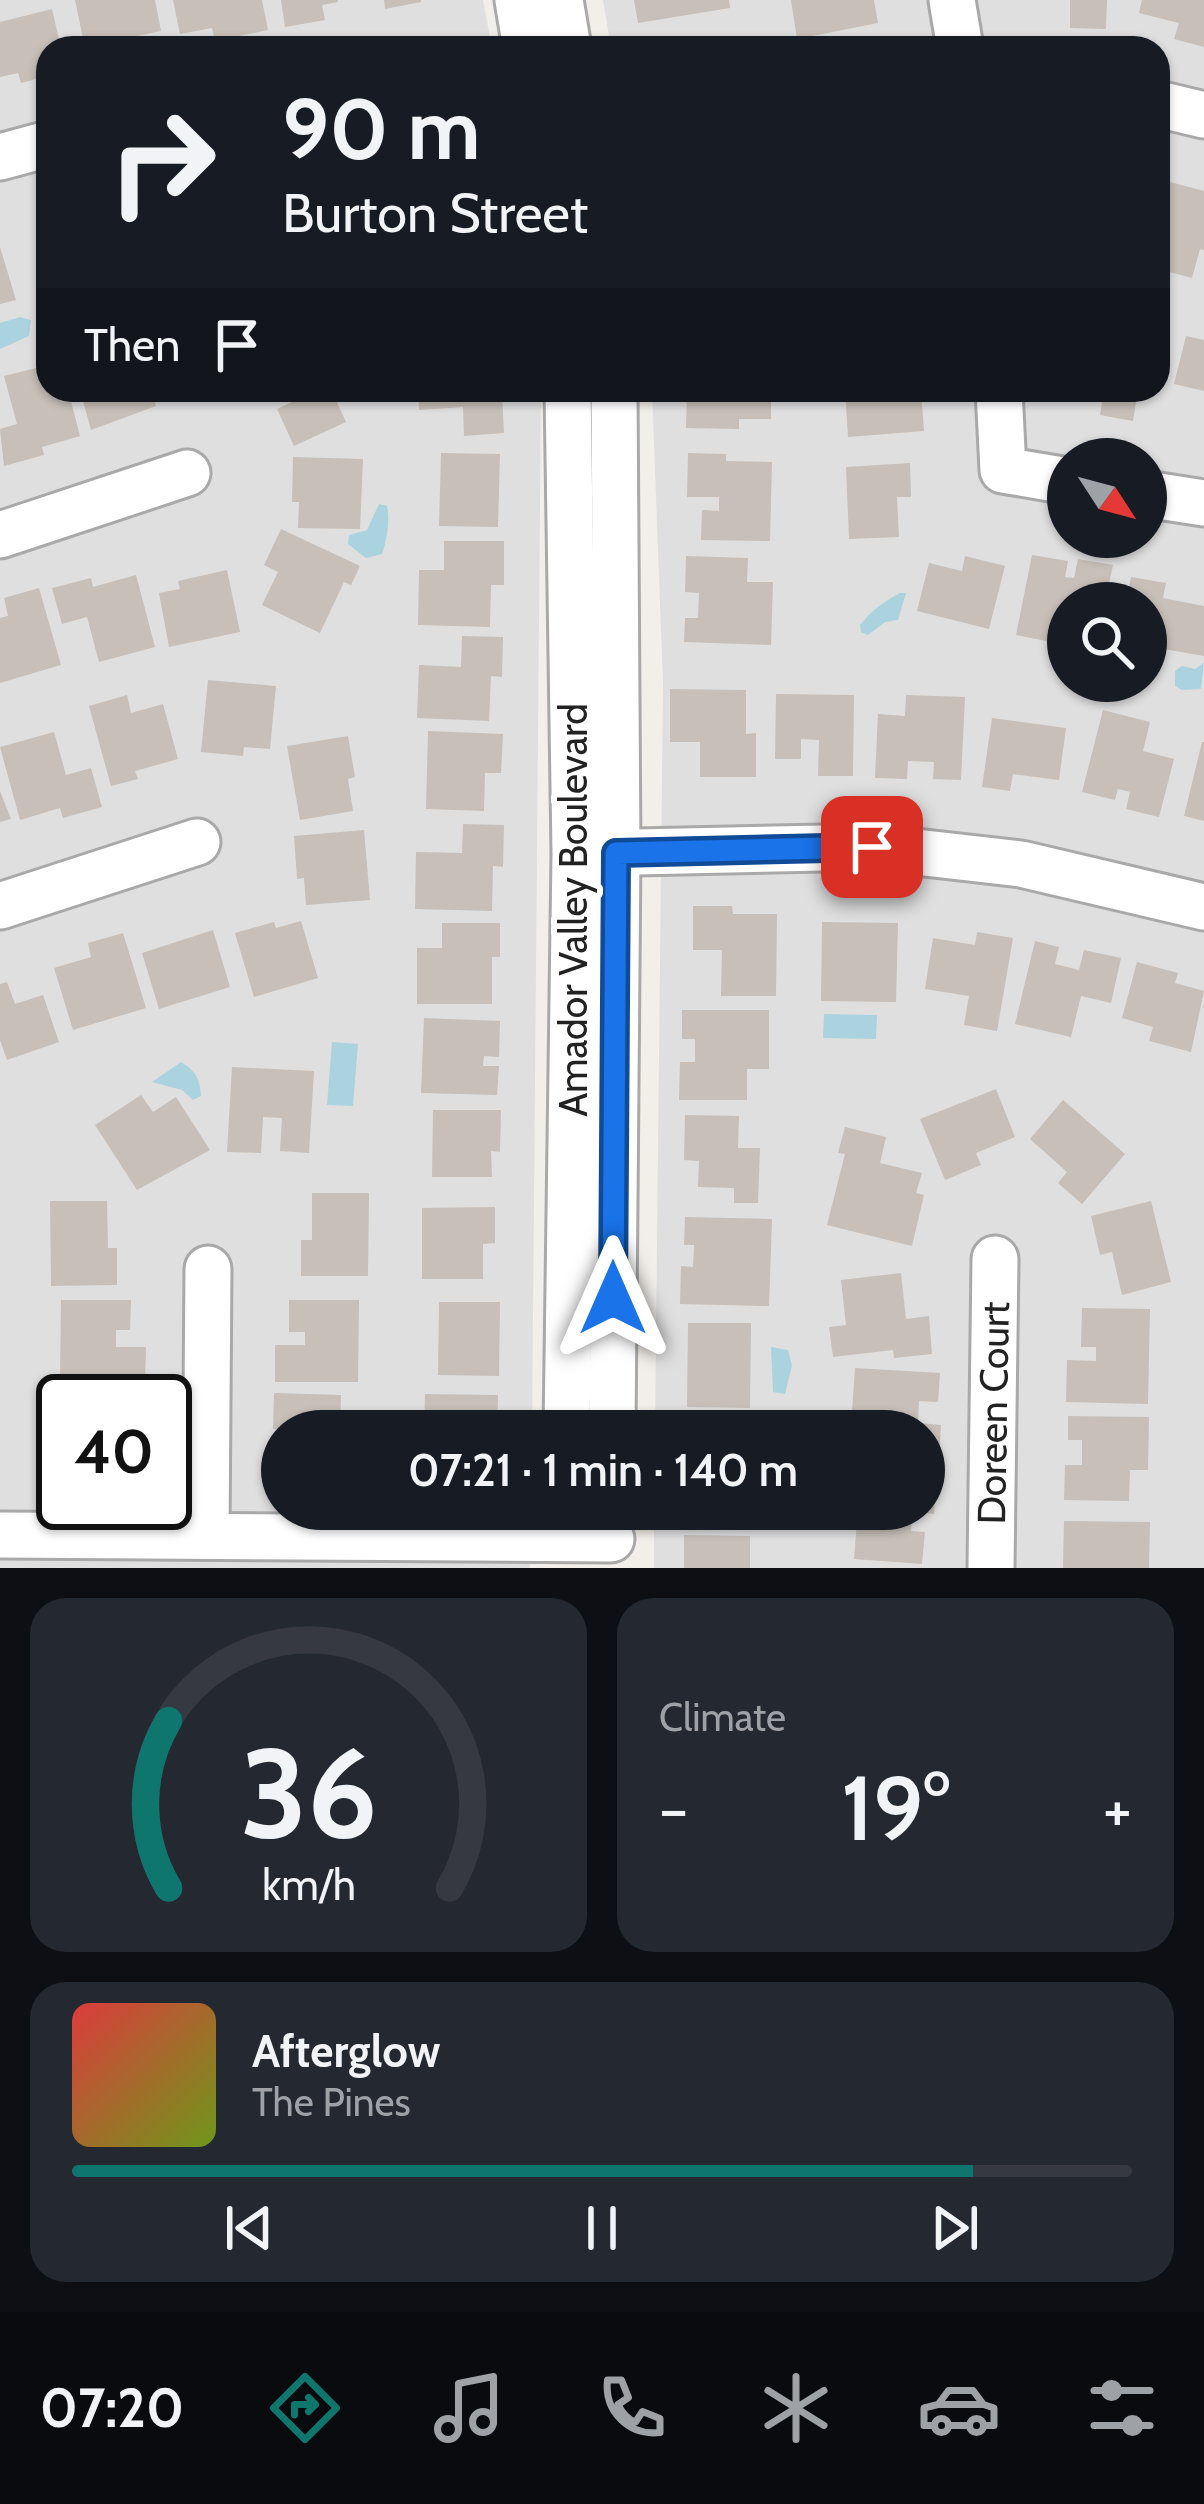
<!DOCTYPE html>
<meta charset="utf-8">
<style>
body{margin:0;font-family:Cabin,sans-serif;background:#242831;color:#f1f3f6;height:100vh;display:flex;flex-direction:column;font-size:45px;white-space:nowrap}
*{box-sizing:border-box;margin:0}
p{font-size:39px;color:#9ea1a6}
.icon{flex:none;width:66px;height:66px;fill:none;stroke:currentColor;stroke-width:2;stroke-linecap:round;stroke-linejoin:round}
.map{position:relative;height:1568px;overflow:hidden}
.details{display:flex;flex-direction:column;gap:30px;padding:30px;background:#0d0f14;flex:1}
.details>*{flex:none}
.top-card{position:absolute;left:36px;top:36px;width:1134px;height:366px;border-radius:36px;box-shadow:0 3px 9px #0004;background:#171b24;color:#f1f3f6;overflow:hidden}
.needle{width:78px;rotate:126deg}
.tools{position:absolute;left:1047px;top:438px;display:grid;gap:24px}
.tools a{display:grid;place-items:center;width:120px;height:120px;border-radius:50%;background:#171b24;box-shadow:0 3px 9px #0004;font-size:60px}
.speed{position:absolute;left:36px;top:1374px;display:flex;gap:24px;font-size:60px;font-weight:700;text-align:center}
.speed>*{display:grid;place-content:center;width:156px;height:156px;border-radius:50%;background:#171b24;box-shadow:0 3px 9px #0004;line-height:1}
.speed .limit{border:6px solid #111;border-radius:18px;background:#fff;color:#111}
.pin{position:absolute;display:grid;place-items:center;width:102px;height:102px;color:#fff;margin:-51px;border-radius:24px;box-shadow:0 6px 18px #0006}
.me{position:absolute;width:132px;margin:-66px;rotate:0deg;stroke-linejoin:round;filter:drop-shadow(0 0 9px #0008)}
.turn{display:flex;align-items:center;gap:42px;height:252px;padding:0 48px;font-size:54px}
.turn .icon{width:156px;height:156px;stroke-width:2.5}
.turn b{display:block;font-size:84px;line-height:102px}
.then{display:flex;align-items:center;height:114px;padding:0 48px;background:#0003;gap:24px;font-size:45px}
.big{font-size:90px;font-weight:600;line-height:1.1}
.details .tile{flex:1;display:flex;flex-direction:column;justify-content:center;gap:18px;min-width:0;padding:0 42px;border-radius:36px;background:#242831}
.details .dial{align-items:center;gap:0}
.dial svg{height:312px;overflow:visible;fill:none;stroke:#363941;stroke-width:7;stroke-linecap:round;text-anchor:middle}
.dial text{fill:#f1f3f6;stroke:none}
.song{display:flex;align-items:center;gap:36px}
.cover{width:144px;height:144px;border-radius:18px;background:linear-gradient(135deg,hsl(0 70% 55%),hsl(80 70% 35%))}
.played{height:12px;border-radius:6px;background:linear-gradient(90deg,#0f766e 85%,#363941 85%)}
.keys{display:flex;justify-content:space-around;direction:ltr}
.heat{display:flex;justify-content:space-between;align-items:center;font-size:66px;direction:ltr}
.details .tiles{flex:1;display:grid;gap:30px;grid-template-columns:1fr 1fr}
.tile:last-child{grid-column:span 2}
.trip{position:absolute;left:261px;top:1410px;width:684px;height:120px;border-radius:60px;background:#171b24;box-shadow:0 3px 9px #0004;font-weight:600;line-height:120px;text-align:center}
.menu{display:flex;height:192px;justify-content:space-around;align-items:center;background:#090b0e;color:#9ea1a6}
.menu .icon{width:84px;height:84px}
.menu .active{color:#0f766e}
.menu b{font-size:54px;color:#f1f3f6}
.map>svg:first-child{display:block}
</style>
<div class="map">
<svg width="1204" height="1568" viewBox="0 0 1204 1568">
<rect width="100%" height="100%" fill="#f2efe9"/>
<g fill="#e0dfdf" fill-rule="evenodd">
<path d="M 0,0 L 483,0 L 492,48 L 48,48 L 48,390 L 541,390 L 532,1431 L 282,1431 L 282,1509 L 531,1509 L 530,1568 L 0,1568 ZM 63,1401 L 165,1401 L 165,1503 L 63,1503 Z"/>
<path d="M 603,0 L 1204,0 L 1204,1568 L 654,1568 L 654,1509 L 924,1509 L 924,1431 L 655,1431 L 663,683 L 652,390 L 1158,390 L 1158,48 L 611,48 ZM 1068,459 L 1146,459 L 1146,537 L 1068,537 ZM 1068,603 L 1146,603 L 1146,681 L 1068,681 Z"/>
</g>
<g fill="#aad3df">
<path d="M 20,317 L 31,320 L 29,336 L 0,349 L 0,323 Z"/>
<path d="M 379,504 L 387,506 C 390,521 387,539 382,554 L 366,558 L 348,544 L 349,535 L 367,530 Z"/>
<path d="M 900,593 L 906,593 L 898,620 L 885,622 L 868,635 L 861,632 L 860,625 C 872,610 883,602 900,593 Z"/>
<path d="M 1204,663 L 1201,689 L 1182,690 L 1175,686 L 1175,671 L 1182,666 L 1195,669 Z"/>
<path d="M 824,1014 L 877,1015 L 876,1039 L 823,1038 Z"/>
<path d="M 332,1042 L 358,1044 L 353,1106 L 327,1105 Z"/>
<path d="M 181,1062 C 196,1071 200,1079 201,1096 L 193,1100 L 182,1090 L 152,1082 Z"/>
<path d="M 771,1347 L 788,1350 L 792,1365 L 785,1394 L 773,1392 Z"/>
</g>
<g fill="#c7bfb8">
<path d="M 75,0 L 155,0 L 161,31 L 128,38 L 130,48 L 85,48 Z"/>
<path d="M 173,0 L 262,0 L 268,30 L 215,41 L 212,28 L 180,34 Z"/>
<path d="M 281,0 L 338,0 L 338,2 L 322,5 L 325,20 L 285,27 Z"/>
<path d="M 384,0 L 421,0 L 421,2 L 385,9 Z"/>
<path d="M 634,0 L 729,0 L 730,8 L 638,23 Z"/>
<path d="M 791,0 L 874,0 L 878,23 L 797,39 Z"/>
<path d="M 1070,0 L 1107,0 L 1106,29 L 1070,28 Z"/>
<path d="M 1142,0 L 1204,0 L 1204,47 L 1174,39 L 1179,23 L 1139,13 Z"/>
<path d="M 52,9 L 61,48 L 48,48 L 48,76 L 21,83 L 18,73 L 0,77 L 0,22 Z"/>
<path d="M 718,37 L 720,48 L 666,48 L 666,46 Z"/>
<path d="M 1170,182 L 1204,191 L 1204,250 L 1200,249 L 1192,278 L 1158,269 L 1158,227 Z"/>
<path d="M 0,247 L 16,300 L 0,304 Z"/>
<path d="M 1186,336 L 1204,340 L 1204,391 L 1174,384 Z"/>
<path d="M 48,365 L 48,390 L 68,390 L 80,436 L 42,447 L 44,455 L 4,466 L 0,429 L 17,424 L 4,376 Z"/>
<path d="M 80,390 L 152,390 L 156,406 L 91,430 Z"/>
<path d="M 182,390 L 222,390 L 222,396 L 182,395 Z"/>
<path d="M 286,390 L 352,390 L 335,398 L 346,422 L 294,446 L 277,409 L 292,402 Z"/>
<path d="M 418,390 L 502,393 L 504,433 L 464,436 L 463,407 L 419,410 Z"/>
<path d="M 687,390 L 771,390 L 771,419 L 739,419 L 739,429 L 686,428 Z"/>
<path d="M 845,390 L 921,390 L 924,431 L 848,437 Z"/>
<path d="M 1104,390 L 1138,390 L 1133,421 L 1100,415 Z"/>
<path d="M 441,453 L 500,454 L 498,527 L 439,526 Z"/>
<path d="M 688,453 L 726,454 L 726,461 L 772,462 L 770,541 L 701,540 L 702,510 L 719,511 L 719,497 L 687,497 Z"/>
<path d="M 293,457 L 363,459 L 360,529 L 298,528 L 299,502 L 292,502 Z"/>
<path d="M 910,463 L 911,497 L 897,497 L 899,537 L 849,539 L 846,467 Z"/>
<path d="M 281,529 L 360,566 L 351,585 L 344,582 L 320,633 L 262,605 L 278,572 L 264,565 Z"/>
<path d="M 444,541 L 504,541 L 504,585 L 491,585 L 490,627 L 418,625 L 419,570 L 444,570 Z"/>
<path d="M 1032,555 L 1068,561 L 1065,577 L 1074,578 L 1078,559 L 1113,565 L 1105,603 L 1068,603 L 1061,644 L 1016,635 Z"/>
<path d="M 686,556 L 748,558 L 747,582 L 773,582 L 771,645 L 684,642 L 685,618 L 698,618 L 699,593 L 685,592 Z"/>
<path d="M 965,556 L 1005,566 L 989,629 L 917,611 L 929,563 L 962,571 Z"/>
<path d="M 227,570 L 240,632 L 169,647 L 159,593 L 180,589 L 178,581 Z"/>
<path d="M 136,575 L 155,647 L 99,662 L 87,617 L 62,624 L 52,588 L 91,578 L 93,587 Z"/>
<path d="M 1131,577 L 1166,583 L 1163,598 L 1204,606 L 1204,656 L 1146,646 L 1146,603 L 1126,603 Z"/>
<path d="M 39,588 L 61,665 L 0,683 L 0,618 L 8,616 L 4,598 Z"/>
<path d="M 462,636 L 503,637 L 502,677 L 491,676 L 489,721 L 417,718 L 419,665 L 461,667 Z"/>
<path d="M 208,680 L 276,686 L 270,749 L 244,747 L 243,756 L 201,752 Z"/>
<path d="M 670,689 L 746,690 L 746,734 L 756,733 L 756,777 L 700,777 L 700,742 L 670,742 Z"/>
<path d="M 776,694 L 854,695 L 853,776 L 818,776 L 819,740 L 801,739 L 801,759 L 775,759 Z"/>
<path d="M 127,695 L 131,713 L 163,704 L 178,759 L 135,771 L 138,779 L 111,786 L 89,706 Z"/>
<path d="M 906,695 L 965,697 L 961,780 L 933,779 L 934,762 L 908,761 L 907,779 L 875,778 L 878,714 L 905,716 Z"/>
<path d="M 1103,710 L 1150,722 L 1143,751 L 1174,759 L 1159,817 L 1126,809 L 1130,792 L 1118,789 L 1115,800 L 1082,792 Z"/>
<path d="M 992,718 L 1066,728 L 1059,780 L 1013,774 L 1010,791 L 982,787 Z"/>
<path d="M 428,731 L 503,734 L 501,773 L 485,773 L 484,811 L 426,809 Z"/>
<path d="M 54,732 L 66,775 L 91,768 L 102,807 L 63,818 L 60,808 L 20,820 L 0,747 Z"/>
<path d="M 348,736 L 355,777 L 348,779 L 353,811 L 300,820 L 287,746 Z"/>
<path d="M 1202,742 L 1204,742 L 1204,821 L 1184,816 Z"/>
<path d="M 0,791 L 11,819 L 0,822 Z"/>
<path d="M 463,824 L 504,825 L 503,867 L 493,866 L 492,911 L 415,909 L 416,852 L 462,853 Z"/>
<path d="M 364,830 L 370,900 L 306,905 L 304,878 L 297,879 L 294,836 Z"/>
<path d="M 693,906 L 732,906 L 733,914 L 777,914 L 776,996 L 721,996 L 722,950 L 693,950 Z"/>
<path d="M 301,921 L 318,978 L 254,997 L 235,933 L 274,922 L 276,928 Z"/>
<path d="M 822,922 L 898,923 L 896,1002 L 821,1001 Z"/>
<path d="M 442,923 L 500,923 L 500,957 L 492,957 L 492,1004 L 417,1004 L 417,948 L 442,948 Z"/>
<path d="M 213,930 L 230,987 L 159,1009 L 142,953 Z"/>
<path d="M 977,932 L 1013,938 L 997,1031 L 964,1025 L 969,996 L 925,989 L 933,938 L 975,945 Z"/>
<path d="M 123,933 L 146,1008 L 73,1030 L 54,968 L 91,957 L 88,943 Z"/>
<path d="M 1035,941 L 1059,947 L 1055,964 L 1079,970 L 1084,950 L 1121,958 L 1111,1003 L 1081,996 L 1071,1037 L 1015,1024 Z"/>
<path d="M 1137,962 L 1178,973 L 1175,983 L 1204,991 L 1191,1052 L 1149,1041 L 1153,1027 L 1122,1018 Z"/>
<path d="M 7,982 L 15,1004 L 43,995 L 59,1042 L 7,1060 L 0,1040 L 0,984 Z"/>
<path d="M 682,1010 L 769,1010 L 769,1069 L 747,1069 L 747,1100 L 679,1100 L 680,1062 L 695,1062 L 695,1039 L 682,1039 Z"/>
<path d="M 424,1018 L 500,1021 L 499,1057 L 484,1056 L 483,1066 L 499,1066 L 497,1095 L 421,1093 Z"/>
<path d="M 232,1067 L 314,1071 L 309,1153 L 280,1151 L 282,1118 L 263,1117 L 261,1153 L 227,1152 Z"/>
<path d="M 996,1089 L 1015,1137 L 976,1153 L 981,1165 L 945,1180 L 920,1119 Z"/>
<path d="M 141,1095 L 153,1112 L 176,1097 L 210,1150 L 137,1190 L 95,1125 Z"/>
<path d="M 1063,1100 L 1125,1154 L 1082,1204 L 1058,1183 L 1067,1172 L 1030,1139 Z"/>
<path d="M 433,1110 L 501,1110 L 500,1152 L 491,1151 L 492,1177 L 432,1177 Z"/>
<path d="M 685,1115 L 739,1116 L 738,1148 L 760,1148 L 758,1203 L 734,1203 L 734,1188 L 698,1187 L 699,1161 L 684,1160 Z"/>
<path d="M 845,1127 L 886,1137 L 880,1163 L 922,1173 L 916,1193 L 924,1195 L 912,1246 L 827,1225 L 845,1154 L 838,1153 Z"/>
<path d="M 312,1193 L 369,1193 L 368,1276 L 301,1276 L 301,1240 L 312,1240 Z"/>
<path d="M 50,1201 L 107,1201 L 108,1248 L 117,1248 L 117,1285 L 51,1286 Z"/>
<path d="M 1151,1201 L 1171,1282 L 1122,1295 L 1112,1252 L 1100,1255 L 1091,1216 Z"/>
<path d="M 495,1207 L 495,1243 L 483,1244 L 483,1279 L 422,1279 L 422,1208 Z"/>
<path d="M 685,1217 L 772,1219 L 769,1306 L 680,1304 L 681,1266 L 693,1267 L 694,1245 L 684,1245 Z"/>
<path d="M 901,1273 L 906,1319 L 929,1316 L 932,1354 L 894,1358 L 893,1350 L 833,1357 L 829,1327 L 846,1325 L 841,1280 Z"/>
<path d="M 61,1300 L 131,1300 L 130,1330 L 116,1330 L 116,1347 L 146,1347 L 145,1383 L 60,1382 Z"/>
<path d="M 289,1300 L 359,1300 L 358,1382 L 275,1382 L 275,1345 L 305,1345 L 305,1332 L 289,1332 Z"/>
<path d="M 439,1302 L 500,1302 L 499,1376 L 438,1375 Z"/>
<path d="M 1082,1308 L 1150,1309 L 1148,1404 L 1066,1402 L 1067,1360 L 1096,1361 L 1096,1347 L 1081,1347 Z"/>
<path d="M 688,1323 L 751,1323 L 750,1408 L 687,1407 Z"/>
<path d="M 855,1368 L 940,1373 L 938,1402 L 919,1401 L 918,1423 L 941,1425 L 939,1460 L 924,1459 L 924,1431 L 851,1426 Z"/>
<path d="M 70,1393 L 145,1394 L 145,1401 L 70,1401 Z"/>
<path d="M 274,1393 L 341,1395 L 340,1431 L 273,1429 Z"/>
<path d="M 425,1394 L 498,1395 L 497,1431 L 424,1431 Z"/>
<path d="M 1068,1416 L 1149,1417 L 1148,1470 L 1130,1470 L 1129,1501 L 1064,1500 L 1065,1465 L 1082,1465 L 1082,1440 L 1068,1440 Z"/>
<path d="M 681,1423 L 764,1425 L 764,1431 L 681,1431 Z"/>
<path d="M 924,1481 L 936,1482 L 934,1514 L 924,1513 Z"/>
<path d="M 858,1509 L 913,1509 L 911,1531 L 925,1532 L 922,1564 L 854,1559 Z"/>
<path d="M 1064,1521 L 1150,1522 L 1149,1568 L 1063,1568 Z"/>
<path d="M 684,1535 L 750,1536 L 750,1568 L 684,1568 Z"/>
</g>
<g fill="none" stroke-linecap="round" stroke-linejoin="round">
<g stroke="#a9a9a9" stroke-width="51">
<g id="minor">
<path d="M 518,0 L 526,48"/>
<path d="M 560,0 L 568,48"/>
<path d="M 952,0 L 960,48"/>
<path d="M 1158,104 L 1204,115"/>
<path d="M 0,157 L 48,144"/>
<path d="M 999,390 L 1003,470 L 1068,481"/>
<path d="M 1146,494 L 1204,503"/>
<path d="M 0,535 L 187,473"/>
<path d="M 590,853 L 872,847 L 1021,864 L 1204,907"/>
<path d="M 0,906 L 197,842"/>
<path d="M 567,1431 L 575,854 L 568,390"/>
<path d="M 612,1431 L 617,853 L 614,390"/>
<path d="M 0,1535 L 611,1539"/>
<path d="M 206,1535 L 208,1269"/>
<path d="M 991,1568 L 995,1259"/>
</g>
</g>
<use href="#minor" stroke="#fff" stroke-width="45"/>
</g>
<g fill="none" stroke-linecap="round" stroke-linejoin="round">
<g stroke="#114b97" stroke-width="30">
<path id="route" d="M 613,1298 L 616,853 L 872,847"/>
</g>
<use href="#route" stroke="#1a73e8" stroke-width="21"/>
</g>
<g text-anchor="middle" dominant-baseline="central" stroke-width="12" stroke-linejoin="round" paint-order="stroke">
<g font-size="39" fill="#222" stroke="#fff">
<text transform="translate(573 910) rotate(-90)">Amador Valley Boulevard</text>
<text transform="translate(993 1413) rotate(-89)">Doreen Court</text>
</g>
</g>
</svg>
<div class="tools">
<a><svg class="needle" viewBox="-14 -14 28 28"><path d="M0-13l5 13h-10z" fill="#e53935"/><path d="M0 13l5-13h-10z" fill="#9ea1a6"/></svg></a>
<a><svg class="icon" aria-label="search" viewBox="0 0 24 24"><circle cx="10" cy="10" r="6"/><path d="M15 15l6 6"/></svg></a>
</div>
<div class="speed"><div class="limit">40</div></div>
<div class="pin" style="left:872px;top:847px;background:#d93025"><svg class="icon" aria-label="arrive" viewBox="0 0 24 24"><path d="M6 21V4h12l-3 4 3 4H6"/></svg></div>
<svg class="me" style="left:613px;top:1298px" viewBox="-20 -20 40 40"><path d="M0-17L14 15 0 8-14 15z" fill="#1a73e8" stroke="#fff" stroke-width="4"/></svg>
<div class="trip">07:21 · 1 min · 140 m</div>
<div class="top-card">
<div class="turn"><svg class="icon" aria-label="right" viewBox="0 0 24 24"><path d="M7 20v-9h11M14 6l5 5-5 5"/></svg><div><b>90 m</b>Burton Street</div></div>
<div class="then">Then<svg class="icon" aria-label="arrive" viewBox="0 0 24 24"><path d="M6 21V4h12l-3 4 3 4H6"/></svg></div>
</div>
</div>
<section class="details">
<div class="tiles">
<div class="tile dial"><svg viewBox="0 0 100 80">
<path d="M14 69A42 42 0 1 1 86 69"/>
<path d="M14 69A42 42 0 0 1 14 26" stroke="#0f766e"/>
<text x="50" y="56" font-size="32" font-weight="700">36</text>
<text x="50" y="72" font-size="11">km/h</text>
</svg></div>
<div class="tile"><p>Climate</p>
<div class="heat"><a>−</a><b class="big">19°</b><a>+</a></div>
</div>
<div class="tile">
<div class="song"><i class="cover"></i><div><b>Afterglow</b><p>The Pines</p></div></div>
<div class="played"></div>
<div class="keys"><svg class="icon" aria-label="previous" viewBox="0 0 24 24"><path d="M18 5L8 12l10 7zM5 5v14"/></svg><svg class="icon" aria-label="pause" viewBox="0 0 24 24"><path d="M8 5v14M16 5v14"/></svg><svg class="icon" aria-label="next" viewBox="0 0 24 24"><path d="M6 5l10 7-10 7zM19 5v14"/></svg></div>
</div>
</div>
</section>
<nav class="menu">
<b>07:20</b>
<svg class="icon active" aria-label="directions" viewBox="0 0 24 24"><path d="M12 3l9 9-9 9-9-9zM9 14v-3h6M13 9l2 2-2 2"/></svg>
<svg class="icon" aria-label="music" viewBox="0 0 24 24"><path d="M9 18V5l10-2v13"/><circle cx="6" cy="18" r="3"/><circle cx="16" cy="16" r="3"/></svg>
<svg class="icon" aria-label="phone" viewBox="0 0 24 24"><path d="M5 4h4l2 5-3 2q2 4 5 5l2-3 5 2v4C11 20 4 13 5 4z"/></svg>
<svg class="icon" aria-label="climate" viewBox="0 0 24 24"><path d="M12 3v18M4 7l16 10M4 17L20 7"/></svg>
<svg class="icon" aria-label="car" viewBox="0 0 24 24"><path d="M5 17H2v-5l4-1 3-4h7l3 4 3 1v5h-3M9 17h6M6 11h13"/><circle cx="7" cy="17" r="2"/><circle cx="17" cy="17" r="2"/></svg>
<svg class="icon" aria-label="filters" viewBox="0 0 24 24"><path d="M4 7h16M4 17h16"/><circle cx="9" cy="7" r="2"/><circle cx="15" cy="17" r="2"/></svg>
</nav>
